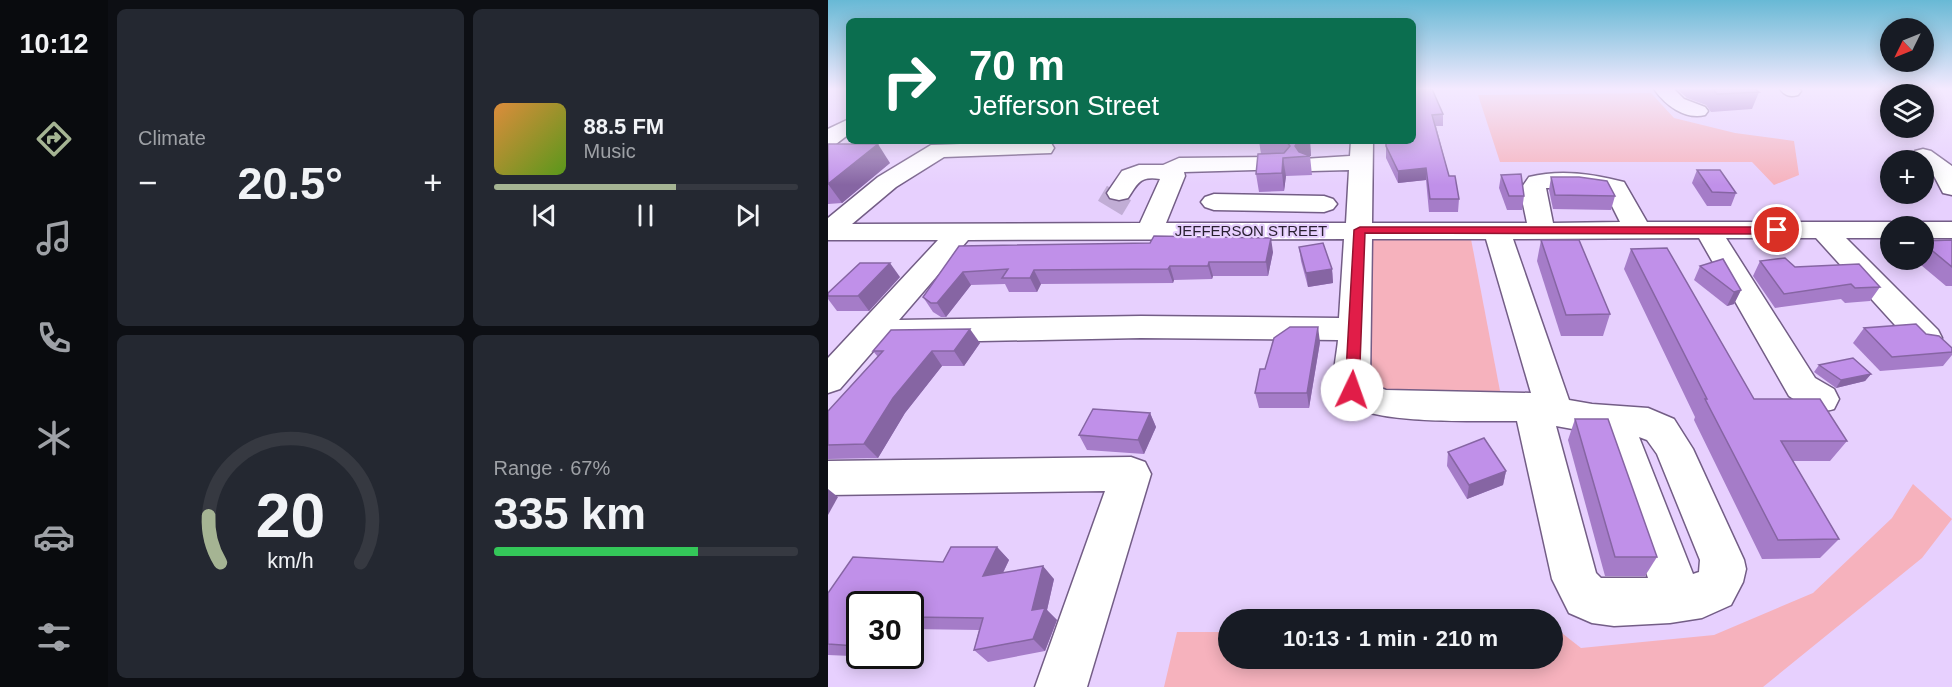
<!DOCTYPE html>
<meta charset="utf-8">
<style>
body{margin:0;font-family:Arial,sans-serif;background:#242831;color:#f1f3f6;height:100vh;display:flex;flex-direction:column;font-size:22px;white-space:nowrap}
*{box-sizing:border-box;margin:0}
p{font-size:20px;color:#9ea1a6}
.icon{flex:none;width:33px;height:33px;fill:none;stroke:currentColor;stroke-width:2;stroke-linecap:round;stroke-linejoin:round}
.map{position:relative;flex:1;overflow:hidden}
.details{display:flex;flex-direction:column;gap:9px;padding:9px;background:#0d0f14;width:720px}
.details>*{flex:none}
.guide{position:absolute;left:18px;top:18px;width:570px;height:126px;border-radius:9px;box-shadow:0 3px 15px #0003;background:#0b6e4f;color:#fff;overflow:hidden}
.needle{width:39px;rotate:227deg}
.controls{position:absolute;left:1052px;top:18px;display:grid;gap:12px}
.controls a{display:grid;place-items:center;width:54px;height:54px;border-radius:50%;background:#171b24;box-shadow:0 3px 15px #0003;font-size:30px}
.speed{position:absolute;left:18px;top:591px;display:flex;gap:12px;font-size:30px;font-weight:700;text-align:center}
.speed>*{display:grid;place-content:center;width:78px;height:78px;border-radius:50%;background:#171b24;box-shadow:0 3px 15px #0003;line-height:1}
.speed .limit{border:3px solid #111;border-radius:9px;background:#fff;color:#111}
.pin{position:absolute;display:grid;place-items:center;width:51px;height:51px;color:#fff;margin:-26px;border:3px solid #fff;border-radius:50%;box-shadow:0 2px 6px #0007}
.me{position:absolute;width:66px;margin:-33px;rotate:3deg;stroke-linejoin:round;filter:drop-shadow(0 0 4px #0008)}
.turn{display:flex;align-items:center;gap:21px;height:126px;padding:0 24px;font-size:27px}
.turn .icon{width:78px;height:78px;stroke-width:2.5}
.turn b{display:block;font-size:42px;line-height:51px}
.big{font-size:45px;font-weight:600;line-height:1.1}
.details .widget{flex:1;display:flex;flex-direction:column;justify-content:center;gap:9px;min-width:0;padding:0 21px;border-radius:9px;background:#242831}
.details .dial{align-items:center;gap:0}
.dial svg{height:156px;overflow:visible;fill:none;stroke:#363941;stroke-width:7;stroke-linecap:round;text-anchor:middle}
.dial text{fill:#f1f3f6;stroke:none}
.song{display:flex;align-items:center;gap:18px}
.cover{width:72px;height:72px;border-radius:9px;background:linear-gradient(135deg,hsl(30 70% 55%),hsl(90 70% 35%))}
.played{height:6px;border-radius:3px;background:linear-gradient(90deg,#a5b493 60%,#363941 60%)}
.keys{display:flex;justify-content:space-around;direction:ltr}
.heat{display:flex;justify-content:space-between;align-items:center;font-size:33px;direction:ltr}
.charge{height:9px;border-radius:4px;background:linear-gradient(90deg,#34c759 67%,#363941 0)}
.details .tiles{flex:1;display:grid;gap:9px;grid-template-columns:repeat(2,1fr)}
.trip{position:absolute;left:390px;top:609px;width:345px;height:60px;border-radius:30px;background:#171b24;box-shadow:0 3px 15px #0003;font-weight:600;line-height:60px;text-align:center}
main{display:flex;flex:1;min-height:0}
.tabs{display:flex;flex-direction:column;width:108px;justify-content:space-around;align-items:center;background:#090b0e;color:#9ea1a6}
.tabs .icon{width:42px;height:42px}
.tabs .on{color:#a5b493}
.tabs b{font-size:27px;color:#f1f3f6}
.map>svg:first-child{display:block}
</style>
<main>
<nav class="tabs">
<b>10:12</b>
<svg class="icon on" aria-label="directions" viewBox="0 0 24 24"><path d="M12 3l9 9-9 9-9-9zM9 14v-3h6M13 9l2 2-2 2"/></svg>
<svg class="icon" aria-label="music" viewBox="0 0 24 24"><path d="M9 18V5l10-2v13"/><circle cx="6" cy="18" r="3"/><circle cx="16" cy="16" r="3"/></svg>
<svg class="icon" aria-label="phone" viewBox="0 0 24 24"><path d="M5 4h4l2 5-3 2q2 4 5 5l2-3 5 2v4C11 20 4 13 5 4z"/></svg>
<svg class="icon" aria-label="climate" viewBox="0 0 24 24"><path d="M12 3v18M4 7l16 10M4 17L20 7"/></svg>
<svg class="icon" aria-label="car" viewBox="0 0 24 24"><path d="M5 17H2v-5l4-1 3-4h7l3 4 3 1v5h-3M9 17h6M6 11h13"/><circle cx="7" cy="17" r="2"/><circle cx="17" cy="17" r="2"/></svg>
<svg class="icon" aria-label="filters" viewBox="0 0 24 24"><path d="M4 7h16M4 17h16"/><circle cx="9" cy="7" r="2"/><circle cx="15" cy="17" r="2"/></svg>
</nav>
<section class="details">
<div class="tiles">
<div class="widget"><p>Climate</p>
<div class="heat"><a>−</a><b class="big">20.5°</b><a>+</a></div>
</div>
<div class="widget">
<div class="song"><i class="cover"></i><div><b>88.5 FM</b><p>Music</p></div></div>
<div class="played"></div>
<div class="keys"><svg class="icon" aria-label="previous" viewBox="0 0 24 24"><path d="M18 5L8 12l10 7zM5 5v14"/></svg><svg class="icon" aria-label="pause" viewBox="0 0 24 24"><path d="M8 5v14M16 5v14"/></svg><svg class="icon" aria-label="next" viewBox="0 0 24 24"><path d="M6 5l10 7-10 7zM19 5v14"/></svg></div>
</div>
<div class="widget dial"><svg viewBox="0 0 100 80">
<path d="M14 69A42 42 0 1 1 86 69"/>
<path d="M14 69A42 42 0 0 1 8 45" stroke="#a5b493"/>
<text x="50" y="56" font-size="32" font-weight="700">20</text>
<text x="50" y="72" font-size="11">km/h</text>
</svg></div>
<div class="widget"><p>Range · 67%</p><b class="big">335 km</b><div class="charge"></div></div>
</div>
</section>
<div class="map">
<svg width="1124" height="687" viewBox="0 0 1124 687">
<rect width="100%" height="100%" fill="#e7d0fe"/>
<g fill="#f6b2bd">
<path d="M 823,93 L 846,118 L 907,133 L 966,141 L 971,175 L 946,185 L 924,162 L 672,162 L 650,95 Z"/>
<path d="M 544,239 L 643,239 L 672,391 L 558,393 L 536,382 Z"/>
<path d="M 1085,484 L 1124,519 L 1094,558 L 935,687 L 336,687 L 349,632 L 400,632 L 400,658 L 724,658 L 725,630 L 730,630 L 753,648 L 886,635 L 985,593 L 1064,518 Z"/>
</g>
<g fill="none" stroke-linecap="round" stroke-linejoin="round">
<path stroke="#c1add5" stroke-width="28" stroke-dasharray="28 14" stroke-linecap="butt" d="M 282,208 L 291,193"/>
<g stroke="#735d86" stroke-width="3">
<g id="minor">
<path d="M 826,89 L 846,89 L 856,99 L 877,107 L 880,111 L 877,115 C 857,120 837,105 826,89 Z"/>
<path d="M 952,89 L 971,89 L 973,91 L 970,95 C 962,97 957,96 952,89 Z"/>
<path d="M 21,119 L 21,134 L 8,144 L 0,146 L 0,129 Z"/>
<path d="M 215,141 L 223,143 L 226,148 L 223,153 L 116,157 L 68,187 L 24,224 L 312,223 L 332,179 C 312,176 310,183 300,198 L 291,200 L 282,198 L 279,193 L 294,171 L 311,165 L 335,165 L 351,158 L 450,157 L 458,159 L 462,164 L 458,169 L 356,172 L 357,176 L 338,223 L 518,223 L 521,170 L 483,171 L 475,169 L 471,164 L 475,159 L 522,156 L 523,141 L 545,141 L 544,223 L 699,223 L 692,190 L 701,177 C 733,169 765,174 796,182 L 819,222 L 1062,222 L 1071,224 L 1073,226 L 1062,226 L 1062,238 L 1018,238 L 1110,330 L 1114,338 L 1110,346 L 1098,349 L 1086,346 L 988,238 L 898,238 L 987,378 L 1006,389 L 1011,399 L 1006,409 C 987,415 977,407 961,396 L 871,238 L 685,239 L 741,400 L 764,404 L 820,408 L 846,419 L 865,449 L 916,560 L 918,569 L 915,582 L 903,605 L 874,618 L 842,623 L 786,626 L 764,623 L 741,613 L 724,579 L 689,421 C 655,420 518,428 507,391 C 503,380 509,353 510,340 L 313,338 L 52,343 L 12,389 L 0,393 L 0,358 L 110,240 L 0,240 L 0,218 L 50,177 L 103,145 ZM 718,188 L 748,188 L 777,192 L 792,222 L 725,223 ZM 516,239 L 511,318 L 313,316 L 71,320 L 140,240 ZM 544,239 L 658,239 L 703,393 L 558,390 L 542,384 ZM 728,426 L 772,434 L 820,578 L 773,578 L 768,573 ZM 811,437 L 819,440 L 829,454 L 872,560 L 871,572 L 865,574 Z"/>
<path d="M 1095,149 L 1103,151 L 1124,166 L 1124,195 L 1115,193 L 1105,174 L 1095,167 L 1095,160 L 1087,160 L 1084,156 L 1087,151 Z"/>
<path d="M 386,194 L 496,196 L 505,199 L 509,204 L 505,209 L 496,212 L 386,210 L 377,207 L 373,202 L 377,197 Z"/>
<path d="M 1095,222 L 1124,222 L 1124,238 L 1095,238 L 1095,226 L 1084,226 Z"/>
<path d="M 303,457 L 317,462 L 323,474 L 259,687 L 207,687 L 277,491 L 0,495 L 0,461 Z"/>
</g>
</g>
<use href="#minor" fill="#fff" fill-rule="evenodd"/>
</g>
<g fill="#a57cc8">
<path d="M 585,89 L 615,114 L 615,126 L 608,126 L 621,176 L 631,199 L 630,212 L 601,212 L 598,180 L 570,183 L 558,158 L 558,141 Z"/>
<path d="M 849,89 L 927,89 L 931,92 L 924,109 L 883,112 L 878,105 L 859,98 Z"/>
<path d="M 431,141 L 482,141 L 483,156 L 482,156 L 484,175 L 458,176 L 456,191 L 431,192 L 428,174 L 433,154 Z"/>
<path d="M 0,144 L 62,163 L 14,203 L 0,204 Z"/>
<path d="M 869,170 L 908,193 L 903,206 L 879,206 L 864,183 Z"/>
<path d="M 673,175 L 696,196 L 694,210 L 679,210 L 671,188 Z"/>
<path d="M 723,177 L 787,196 L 783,210 L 725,209 L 721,190 Z"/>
<path d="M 713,240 L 782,314 L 775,336 L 733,336 L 709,261 Z"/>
<path d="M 1124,240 L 1124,286 L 1118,286 L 1087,260 L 1095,260 L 1095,241 Z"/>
<path d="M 131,246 L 445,252 L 440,276 L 385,276 L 384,279 L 346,280 L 345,283 L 213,284 L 209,292 L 181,292 L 177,284 L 143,285 L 118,317 L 113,317 L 105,312 L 95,297 Z"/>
<path d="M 471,247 L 504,269 L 505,283 L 480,287 L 473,261 Z"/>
<path d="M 803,249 L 926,399 L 1019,441 L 1002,461 L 965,461 L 1011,539 L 992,558 L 934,559 L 866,420 L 867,417 L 796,269 Z"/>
<path d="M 932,261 L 967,267 L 1052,287 L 1042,301 L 1017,303 L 1013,299 L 947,308 L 925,276 Z"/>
<path d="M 872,266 L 913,290 L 906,304 L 899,306 L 866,280 Z"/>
<path d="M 72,277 L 41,311 L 9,311 L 0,299 L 0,293 Z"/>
<path d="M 1036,328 L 1098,334 L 1124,348 L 1124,355 L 1115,366 L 1052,371 L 1025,343 Z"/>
<path d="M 492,342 L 481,408 L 431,408 L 427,393 L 437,369 Z"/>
<path d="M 152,343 L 136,366 L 114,366 L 77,413 L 50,458 L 0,459 L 0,411 L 50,357 L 45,351 Z"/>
<path d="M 991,365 L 1043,374 L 1037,381 L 1008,388 L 986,372 Z"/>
<path d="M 322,413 L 328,427 L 316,454 L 259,450 L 251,435 Z"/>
<path d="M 747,419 L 829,557 L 817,576 L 777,576 L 740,440 Z"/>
<path d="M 620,452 L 678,471 L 675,485 L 639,499 L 619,466 Z"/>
<path d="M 169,547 L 181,560 L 175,573 L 226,579 L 219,610 L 229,620 L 217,651 L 160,662 L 146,650 L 151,630 L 82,629 L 82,604 L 32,604 L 32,656 L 47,656 L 46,657 L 0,655 L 0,593 Z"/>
</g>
<g fill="#8665a3">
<path d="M 470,141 L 482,141 L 483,156 L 468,157 L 467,146 Z"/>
<path d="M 50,144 L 62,163 L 14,203 L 0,184 Z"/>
<path d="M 455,158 L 458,176 L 456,191 L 454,173 Z"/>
<path d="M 598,168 L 598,180 L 570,183 L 570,171 Z"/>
<path d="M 443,238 L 445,252 L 440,276 L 438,262 Z"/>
<path d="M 381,262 L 385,276 L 384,279 L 380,266 Z"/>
<path d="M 62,263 L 72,277 L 41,311 L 30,296 Z"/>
<path d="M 342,266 L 346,280 L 345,283 L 340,269 Z"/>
<path d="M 504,269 L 505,283 L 480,287 L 478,273 Z"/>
<path d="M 206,270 L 213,284 L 209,292 L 202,278 Z"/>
<path d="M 135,272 L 143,285 L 118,317 L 109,303 Z"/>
<path d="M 913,290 L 906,304 L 899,306 L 906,292 Z"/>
<path d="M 490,327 L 492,342 L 481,408 L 479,393 Z"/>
<path d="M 142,329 L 152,343 L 136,366 L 126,351 Z"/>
<path d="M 104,351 L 114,366 L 77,413 L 50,458 L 36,444 L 65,398 Z"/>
<path d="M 1043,374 L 1037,381 L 1008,388 L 1013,380 Z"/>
<path d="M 322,413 L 328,427 L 316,454 L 310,440 Z"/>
<path d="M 678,471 L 675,485 L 639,499 L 641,485 Z"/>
<path d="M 0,489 L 10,497 L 0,515 Z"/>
<path d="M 169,547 L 181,560 L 167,589 L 155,576 Z"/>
<path d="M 215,566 L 226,579 L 219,610 L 229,620 L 217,651 L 205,639 L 204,610 Z"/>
<path d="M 32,640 L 32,648 L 28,646 Z"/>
</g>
<g fill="#c090e9" stroke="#8665a3" stroke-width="1.5">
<path d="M 585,89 L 604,89 L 615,114 L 604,115 L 621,176 L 627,176 L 631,199 L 602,199 L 598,168 L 570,171 L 558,146 L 558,141 L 585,141 Z"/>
<path d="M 885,89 L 927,89 L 931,92 L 889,94 Z"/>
<path d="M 458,141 L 470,141 L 467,146 L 471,152 L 482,156 L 455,158 L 454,173 L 428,174 L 430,154 L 456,153 L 462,146 Z"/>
<path d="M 0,144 L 50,144 L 0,184 Z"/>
<path d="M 869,170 L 892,170 L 908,193 L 884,192 Z"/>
<path d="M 693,174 L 696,196 L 681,196 L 673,175 Z"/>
<path d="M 723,177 L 751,177 L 779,181 L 787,196 L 727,195 Z"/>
<path d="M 326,236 L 443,238 L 438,262 L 381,262 L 380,266 L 342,266 L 340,269 L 206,270 L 202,278 L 174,278 L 180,269 L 135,272 L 109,303 L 103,303 L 95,297 L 131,246 L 322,243 Z"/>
<path d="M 713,240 L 751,240 L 782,314 L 738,315 Z"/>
<path d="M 1124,240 L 1124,267 L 1095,243 L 1095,241 Z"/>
<path d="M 495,243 L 504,269 L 478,273 L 471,247 Z"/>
<path d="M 839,248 L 926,399 L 992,399 L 1019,441 L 953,441 L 1011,539 L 950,540 L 877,399 L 879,399 L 803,249 Z"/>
<path d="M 957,258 L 967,267 L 1031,264 L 1052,287 L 1027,288 L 1023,284 L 956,294 L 932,261 Z"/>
<path d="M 895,259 L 913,290 L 906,292 L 872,266 Z"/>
<path d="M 32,263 L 62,263 L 30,296 L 0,296 L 0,293 Z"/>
<path d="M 1088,324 L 1098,334 L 1111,336 L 1124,348 L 1124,352 L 1064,357 L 1036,328 Z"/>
<path d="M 462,327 L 490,327 L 479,393 L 427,393 L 432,369 L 437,369 L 446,338 Z"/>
<path d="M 142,329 L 126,351 L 104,351 L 65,398 L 36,444 L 0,445 L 0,411 L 55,351 L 45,351 L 63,330 Z"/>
<path d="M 1025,358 L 1043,374 L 1013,380 L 991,365 Z"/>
<path d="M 265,409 L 322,413 L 310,440 L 251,435 Z"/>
<path d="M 747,419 L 780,419 L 829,557 L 787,557 Z"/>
<path d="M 656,438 L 678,471 L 641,485 L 620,452 Z"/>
<path d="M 123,547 L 169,547 L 155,576 L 215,566 L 204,610 L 217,608 L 205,639 L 146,650 L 155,618 L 82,617 L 82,604 L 32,604 L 32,640 L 28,646 L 0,644 L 0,593 L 25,557 L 115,562 Z"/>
</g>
<linearGradient id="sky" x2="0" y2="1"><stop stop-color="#68b9d5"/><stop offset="0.48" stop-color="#f4eaff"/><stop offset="1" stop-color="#f4eaff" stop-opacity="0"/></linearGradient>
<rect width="1124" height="185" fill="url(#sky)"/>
<path fill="#e11d48" stroke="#92132f" stroke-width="1.5" d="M 532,227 L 949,227 L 955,230 L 949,234 L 537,233 L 531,390 L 529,393 L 519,393 L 517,390 L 526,230 Z"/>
<g text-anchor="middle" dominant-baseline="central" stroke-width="4.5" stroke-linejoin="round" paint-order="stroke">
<g font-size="15" fill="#281f30" stroke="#e7d0fe">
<text x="423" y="230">JEFFERSON STREET</text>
</g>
</g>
</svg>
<div class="controls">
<a><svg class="needle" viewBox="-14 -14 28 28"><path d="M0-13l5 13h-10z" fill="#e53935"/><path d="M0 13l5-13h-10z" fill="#9ea1a6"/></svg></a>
<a><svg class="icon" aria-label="layers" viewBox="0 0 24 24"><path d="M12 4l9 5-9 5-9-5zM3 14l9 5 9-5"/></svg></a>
<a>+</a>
<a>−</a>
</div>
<div class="speed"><div class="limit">30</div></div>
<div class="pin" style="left:949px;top:230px;background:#d93025"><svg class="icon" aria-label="arrive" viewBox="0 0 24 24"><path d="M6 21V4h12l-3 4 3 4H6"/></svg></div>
<svg class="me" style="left:524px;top:390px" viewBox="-20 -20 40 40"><circle r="19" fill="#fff"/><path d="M0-13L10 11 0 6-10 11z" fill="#e11d48"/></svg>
<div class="trip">10:13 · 1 min · 210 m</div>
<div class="guide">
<div class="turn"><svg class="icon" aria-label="right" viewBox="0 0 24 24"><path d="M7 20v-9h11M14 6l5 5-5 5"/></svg><div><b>70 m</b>Jefferson Street</div></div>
</div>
</div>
</main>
